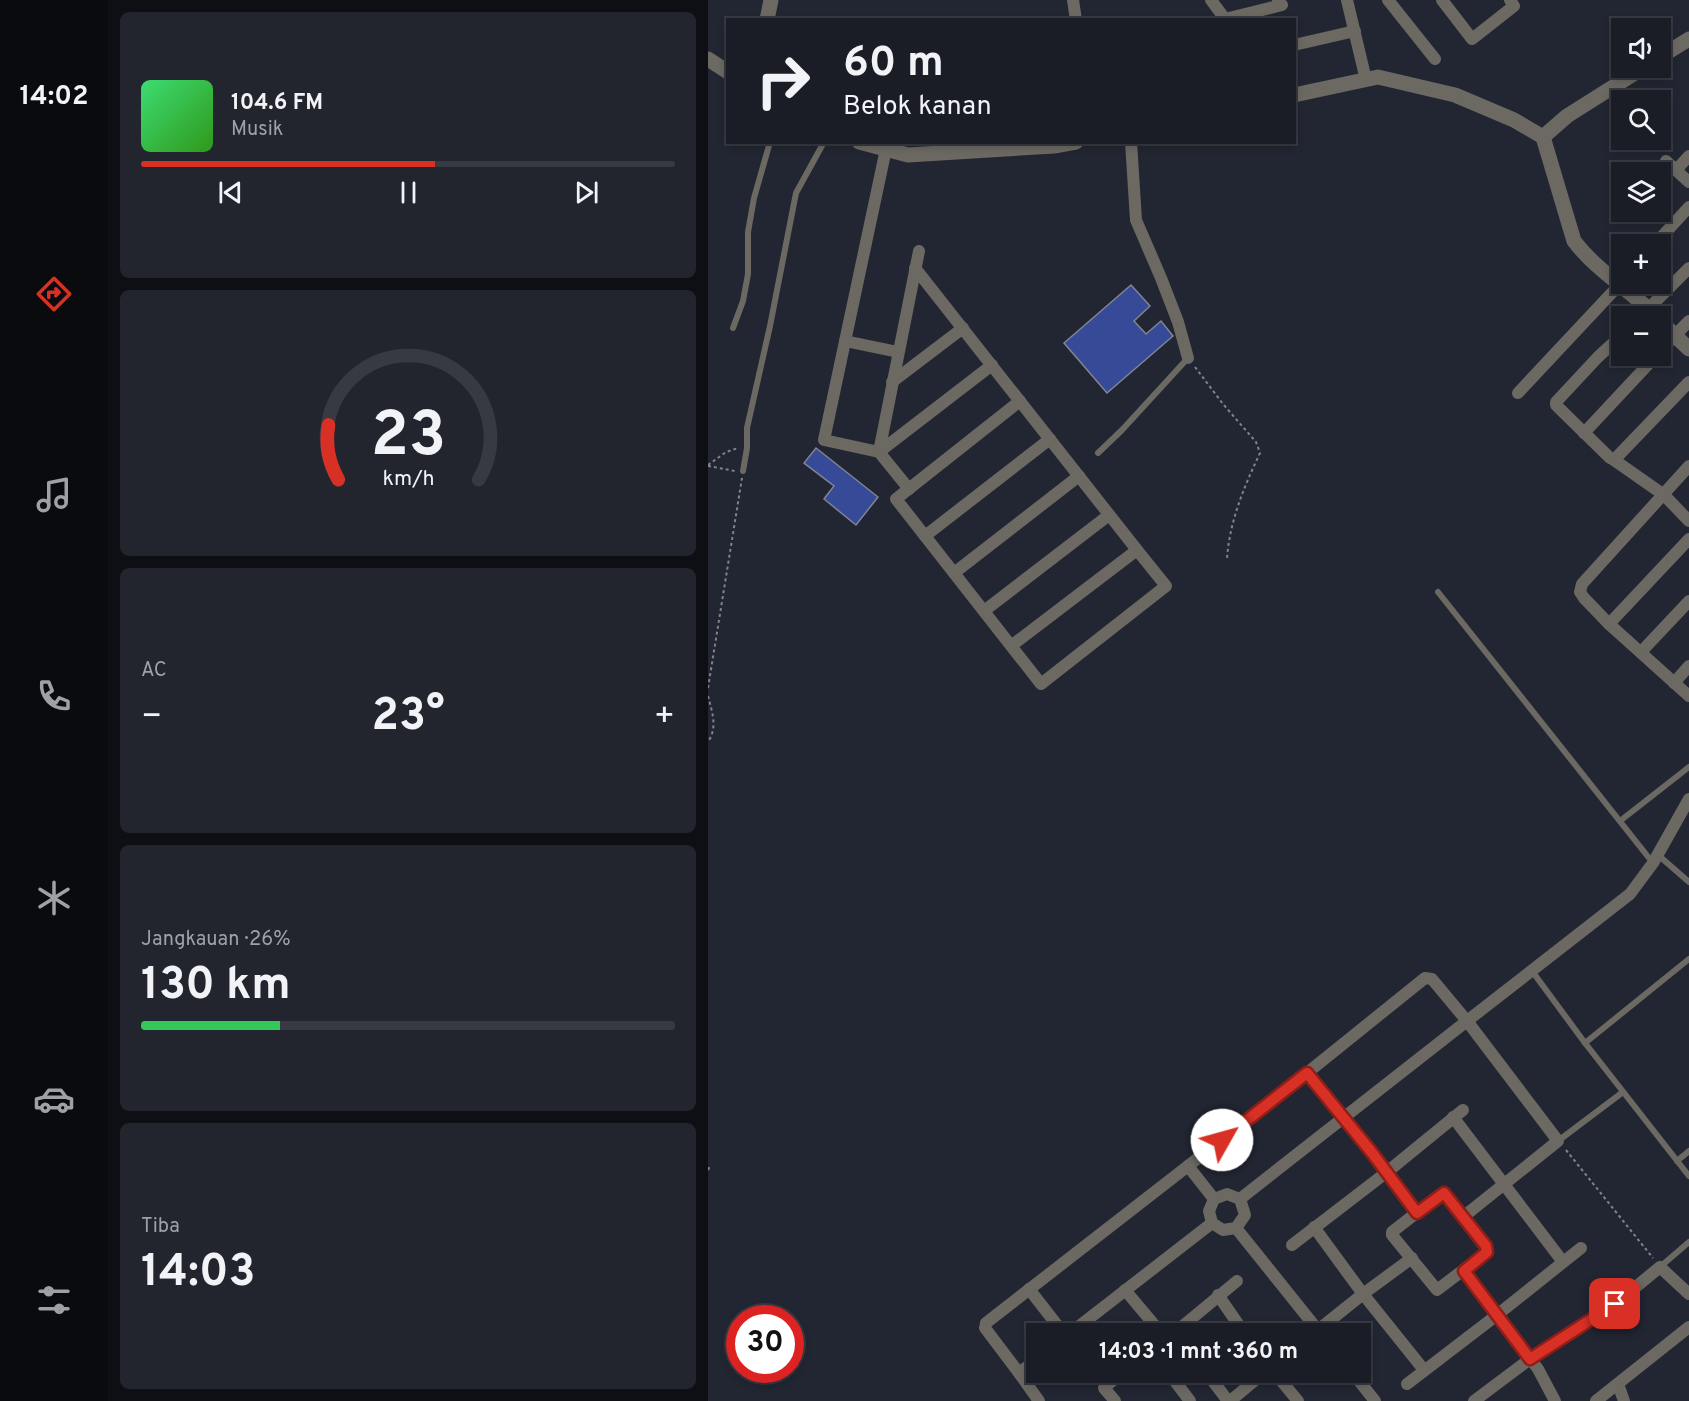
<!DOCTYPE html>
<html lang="id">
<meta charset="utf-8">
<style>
body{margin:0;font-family:Overpass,sans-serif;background:#23252e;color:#f1f3f6;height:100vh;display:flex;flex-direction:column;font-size:22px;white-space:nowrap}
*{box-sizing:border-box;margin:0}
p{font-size:20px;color:#9fa1a7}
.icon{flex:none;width:33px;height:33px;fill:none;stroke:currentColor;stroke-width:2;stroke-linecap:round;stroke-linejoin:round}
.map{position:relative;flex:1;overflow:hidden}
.drawer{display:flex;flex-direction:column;gap:12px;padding:12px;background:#0e0f15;width:600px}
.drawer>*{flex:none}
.top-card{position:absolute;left:18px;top:18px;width:570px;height:126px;border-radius:0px;box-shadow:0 3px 9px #0003,0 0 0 2px #383a43;background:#1a1c26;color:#f1f3f6;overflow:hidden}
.tools{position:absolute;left:903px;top:18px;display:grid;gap:12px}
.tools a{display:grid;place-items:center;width:60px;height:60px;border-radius:0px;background:#1a1c26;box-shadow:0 3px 9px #0003,0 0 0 2px #383a43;font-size:30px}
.speed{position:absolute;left:18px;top:1305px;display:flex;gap:12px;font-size:30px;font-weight:700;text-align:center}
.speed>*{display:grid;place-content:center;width:78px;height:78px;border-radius:50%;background:#1a1c26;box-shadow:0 3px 9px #0003,0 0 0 2px #383a43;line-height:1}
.speed .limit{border:9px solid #d22;background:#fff;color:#111}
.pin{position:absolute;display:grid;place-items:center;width:51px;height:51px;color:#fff;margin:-26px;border-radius:12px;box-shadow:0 3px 9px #0006}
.me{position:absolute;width:66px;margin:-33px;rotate:52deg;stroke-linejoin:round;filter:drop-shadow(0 0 4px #0008)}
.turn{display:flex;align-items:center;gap:21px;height:126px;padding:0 18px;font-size:27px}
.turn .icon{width:78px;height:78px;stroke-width:2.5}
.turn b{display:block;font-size:42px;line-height:51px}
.big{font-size:45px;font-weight:700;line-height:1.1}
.drawer .tile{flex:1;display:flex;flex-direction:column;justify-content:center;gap:9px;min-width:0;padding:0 21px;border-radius:9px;background:#23252e}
.drawer .dial{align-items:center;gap:0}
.dial svg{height:156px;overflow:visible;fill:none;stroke:#383a43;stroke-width:7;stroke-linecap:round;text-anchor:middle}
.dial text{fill:#f1f3f6;stroke:none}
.song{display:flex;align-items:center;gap:18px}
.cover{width:72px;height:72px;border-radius:9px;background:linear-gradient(135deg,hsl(140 70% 55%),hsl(110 70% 35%))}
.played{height:6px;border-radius:3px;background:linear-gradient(90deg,#d93025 55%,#383a43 55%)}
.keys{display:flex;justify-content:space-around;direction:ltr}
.heat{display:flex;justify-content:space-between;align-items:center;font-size:33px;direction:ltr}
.charge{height:9px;border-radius:4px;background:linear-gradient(90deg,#34c759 26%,#383a43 0)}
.trip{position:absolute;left:318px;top:1323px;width:345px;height:60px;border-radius:0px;background:#1a1c26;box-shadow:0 3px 9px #0003,0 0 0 2px #383a43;font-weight:700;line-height:60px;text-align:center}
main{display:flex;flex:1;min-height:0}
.tabs{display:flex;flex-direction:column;width:108px;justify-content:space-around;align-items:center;background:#0a0b0f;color:#9fa1a7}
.tabs .icon{width:42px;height:42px}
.tabs .on{color:#d93025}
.tabs b{font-size:27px;color:#f1f3f6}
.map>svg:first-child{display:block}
</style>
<main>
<nav class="tabs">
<b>14:02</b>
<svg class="icon on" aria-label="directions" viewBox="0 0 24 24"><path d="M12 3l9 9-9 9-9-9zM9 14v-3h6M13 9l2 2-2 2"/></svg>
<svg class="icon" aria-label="music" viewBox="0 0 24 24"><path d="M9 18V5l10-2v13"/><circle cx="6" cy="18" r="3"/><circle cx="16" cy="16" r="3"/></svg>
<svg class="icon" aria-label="phone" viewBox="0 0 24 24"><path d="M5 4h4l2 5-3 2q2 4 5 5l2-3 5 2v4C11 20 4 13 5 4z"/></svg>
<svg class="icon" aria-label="climate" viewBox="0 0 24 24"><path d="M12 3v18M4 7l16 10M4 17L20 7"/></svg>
<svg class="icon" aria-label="car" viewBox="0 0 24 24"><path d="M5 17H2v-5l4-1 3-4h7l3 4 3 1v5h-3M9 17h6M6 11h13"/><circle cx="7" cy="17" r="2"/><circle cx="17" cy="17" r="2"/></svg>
<svg class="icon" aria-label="filters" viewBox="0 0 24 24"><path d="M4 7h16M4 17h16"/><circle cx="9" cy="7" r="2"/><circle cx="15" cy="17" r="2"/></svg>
</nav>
<section class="drawer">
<div class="tile">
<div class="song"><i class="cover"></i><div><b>104.6 FM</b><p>Musik</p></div></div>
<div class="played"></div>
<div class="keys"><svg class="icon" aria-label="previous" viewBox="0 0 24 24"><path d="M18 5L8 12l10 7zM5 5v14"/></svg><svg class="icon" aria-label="pause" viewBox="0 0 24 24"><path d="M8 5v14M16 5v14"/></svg><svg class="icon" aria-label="next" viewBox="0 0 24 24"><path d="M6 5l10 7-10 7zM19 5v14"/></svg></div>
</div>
<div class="tile dial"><svg viewBox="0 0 100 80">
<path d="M14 69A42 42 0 1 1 86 69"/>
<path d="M14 69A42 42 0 0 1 9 41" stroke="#d93025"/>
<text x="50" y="56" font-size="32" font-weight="700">23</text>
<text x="50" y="72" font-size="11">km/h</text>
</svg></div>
<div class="tile"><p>AC</p>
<div class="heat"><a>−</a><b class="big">23°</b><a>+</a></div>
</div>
<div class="tile"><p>Jangkauan · 26%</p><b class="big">130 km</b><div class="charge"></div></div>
<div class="tile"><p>Tiba</p><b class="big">14:03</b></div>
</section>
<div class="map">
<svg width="981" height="1401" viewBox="0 0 981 1401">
<rect width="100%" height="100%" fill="#222632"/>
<g fill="#374a97" stroke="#808594" stroke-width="1.5">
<path d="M 423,285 L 442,306 L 426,321 L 438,334 L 453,321 L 465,336 L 399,393 L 356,343 Z"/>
<path d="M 108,448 L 170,497 L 148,525 L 116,499 L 126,486 L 96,463 Z"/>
</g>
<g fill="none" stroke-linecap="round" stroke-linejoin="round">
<g stroke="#81848e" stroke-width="2" stroke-dasharray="3 3" stroke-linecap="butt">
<path d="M 487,367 L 515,404 L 548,442 L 552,453 C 536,487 522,520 519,558"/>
<path d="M 0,465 L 18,452 L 30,448"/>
<path d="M 0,466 L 27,471"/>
<path d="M 0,688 L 34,478"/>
<path d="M 0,696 C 4,712 10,727 0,742"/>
<path d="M 858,1150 L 945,1258"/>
<path d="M 0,1170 L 2,1166"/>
</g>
<g stroke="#6c6963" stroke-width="6">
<path d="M 25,328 L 35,301 L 40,274 L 40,232 L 46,198 L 62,142"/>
<path d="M 390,453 L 414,430 L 480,358"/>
<path d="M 35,471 L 39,448 L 39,428 L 62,326 L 88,193 L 116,142"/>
<path d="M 730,592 L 945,863"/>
<path d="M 912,821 L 981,767"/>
<path d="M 950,855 L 981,882"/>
<path d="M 824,971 L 877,1043 L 981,1176"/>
<path d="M 877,1043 L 981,959"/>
<path d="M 850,1141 L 915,1092"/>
<path d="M 969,1161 L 981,1151"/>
<path d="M 952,1267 L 981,1242"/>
</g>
<g stroke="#6c6963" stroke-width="12">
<path d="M 365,0 L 368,20"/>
<path d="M 503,0 L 517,19 L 574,5 L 570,0"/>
<path d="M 639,0 L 658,80"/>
<path d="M 680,0 L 727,59"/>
<path d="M 734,0 L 764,39 L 806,6 L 802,0"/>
<path d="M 586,45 L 647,31"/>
<path d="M 423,142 L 428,220 L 453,278 L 470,322 L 480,358"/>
<path d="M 178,149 L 116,440 L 171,452 L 201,489"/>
<path d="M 958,161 L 981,182"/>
<path d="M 968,170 L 981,156"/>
<path d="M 947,244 L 981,207"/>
<path d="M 207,268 L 429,550"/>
<path d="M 933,316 L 981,268"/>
<path d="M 914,335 L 890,357 L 848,402 L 848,405 L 852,409 L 902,458 L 906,460 L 981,382"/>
<path d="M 137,341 L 190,352"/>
<path d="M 952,351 L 981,321"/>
<path d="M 184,382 L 255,328"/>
<path d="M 810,393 L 914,282"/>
<path d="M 876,433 L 948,356"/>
<path d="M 171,452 L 211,251"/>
<path d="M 171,452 L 284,365"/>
<path d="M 906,460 L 956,495 L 981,521"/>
<path d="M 981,466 L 874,584 L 872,592 L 876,598 L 901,624 L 981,696"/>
<path d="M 217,536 L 342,439"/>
<path d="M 246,573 L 371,476"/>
<path d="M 276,611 L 401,515"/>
<path d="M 901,624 L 981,539"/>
<path d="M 303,646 L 429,550 L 458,586 L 333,684 L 188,499 L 312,401"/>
<path d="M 933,652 L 981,601"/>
<path d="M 966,683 L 981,666"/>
<path d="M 599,1073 L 679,1172 L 709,1213"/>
<path d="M 745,1117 L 855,1262"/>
<path d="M 734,1193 L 737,1194 L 779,1250 L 779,1252 L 729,1290 L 684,1235 L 684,1232 Z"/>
<path d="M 519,1194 L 532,1199 L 537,1215 L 528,1228 L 515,1230 L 504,1223 L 501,1211 L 506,1199 Z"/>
<path d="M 506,1199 L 480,1166 L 599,1073 L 717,978 L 724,979 L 759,1021 L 922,894 L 945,863 L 981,799"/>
<path d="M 532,1199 L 759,1021 L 850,1141 L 755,1217"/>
<path d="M 606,1227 L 655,1294 L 716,1370"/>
<path d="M 528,1228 L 613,1334"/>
<path d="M 584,1245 L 679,1172 L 755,1110"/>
<path d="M 756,1271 L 830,1369 L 847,1401"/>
<path d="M 321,1289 L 356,1334"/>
<path d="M 417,1290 L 454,1334"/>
<path d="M 510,1295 L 537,1334"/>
<path d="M 361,1334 L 504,1223"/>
<path d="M 465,1334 L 529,1281"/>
<path d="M 605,1334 L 655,1294 L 704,1258"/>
<path d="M 328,1360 L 311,1373 L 331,1401"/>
<path d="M 460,1372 L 482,1401"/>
<path d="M 498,1372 L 520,1401"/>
<path d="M 566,1372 L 590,1401"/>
<path d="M 644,1372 L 667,1401"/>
<path d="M 311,1373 L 277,1328 L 278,1323 L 480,1166"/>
<path d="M 699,1384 L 789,1315 L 873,1248"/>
<path d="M 910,1384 L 916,1401"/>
<path d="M 407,1401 L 396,1388 L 415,1372"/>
<path d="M 522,1401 L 557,1372"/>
<path d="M 766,1401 L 822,1359 L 907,1304 L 952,1267 L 981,1294"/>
<path d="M 888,1401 L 981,1327"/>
</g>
<g stroke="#6c6963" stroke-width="15">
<path d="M 59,20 L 63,0"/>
<path d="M 952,57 L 981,39"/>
<path d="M 0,59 L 20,72"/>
<path d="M 586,95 L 670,77 L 747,95 L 806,120 L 835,137 L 866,241 C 889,271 922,290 948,316"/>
<path d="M 835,137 L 859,116 L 935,68"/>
<path d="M 151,142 L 200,155 L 346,146 L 368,142"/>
<path d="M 952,321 L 981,349"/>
</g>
</g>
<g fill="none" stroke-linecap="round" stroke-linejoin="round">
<g stroke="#8d1f18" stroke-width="15">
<path id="route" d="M 514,1140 L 599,1073 L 665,1154 L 709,1213 L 736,1193 L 778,1246 L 779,1252 L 756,1271 L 822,1359 L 907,1304"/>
</g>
<use href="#route" stroke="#d93025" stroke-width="10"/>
</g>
</svg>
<div class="tools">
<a><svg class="icon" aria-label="sound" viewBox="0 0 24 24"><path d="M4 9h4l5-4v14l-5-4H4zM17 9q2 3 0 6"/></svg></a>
<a><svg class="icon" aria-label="search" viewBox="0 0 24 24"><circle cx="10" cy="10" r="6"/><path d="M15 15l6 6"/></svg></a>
<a><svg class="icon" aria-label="layers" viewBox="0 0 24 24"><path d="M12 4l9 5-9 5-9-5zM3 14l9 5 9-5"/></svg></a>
<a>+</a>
<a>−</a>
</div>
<div class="speed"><div class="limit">30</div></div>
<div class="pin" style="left:907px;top:1304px;background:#d93025"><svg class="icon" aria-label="arrive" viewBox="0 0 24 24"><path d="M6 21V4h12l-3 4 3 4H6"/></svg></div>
<svg class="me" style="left:514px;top:1140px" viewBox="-20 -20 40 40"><circle r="19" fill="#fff"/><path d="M0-13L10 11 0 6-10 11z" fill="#d93025"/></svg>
<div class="trip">14:03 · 1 mnt · 360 m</div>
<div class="top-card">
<div class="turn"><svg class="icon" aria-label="right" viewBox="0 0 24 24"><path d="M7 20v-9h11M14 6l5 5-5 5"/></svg><div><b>60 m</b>Belok kanan</div></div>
</div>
</div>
</main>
